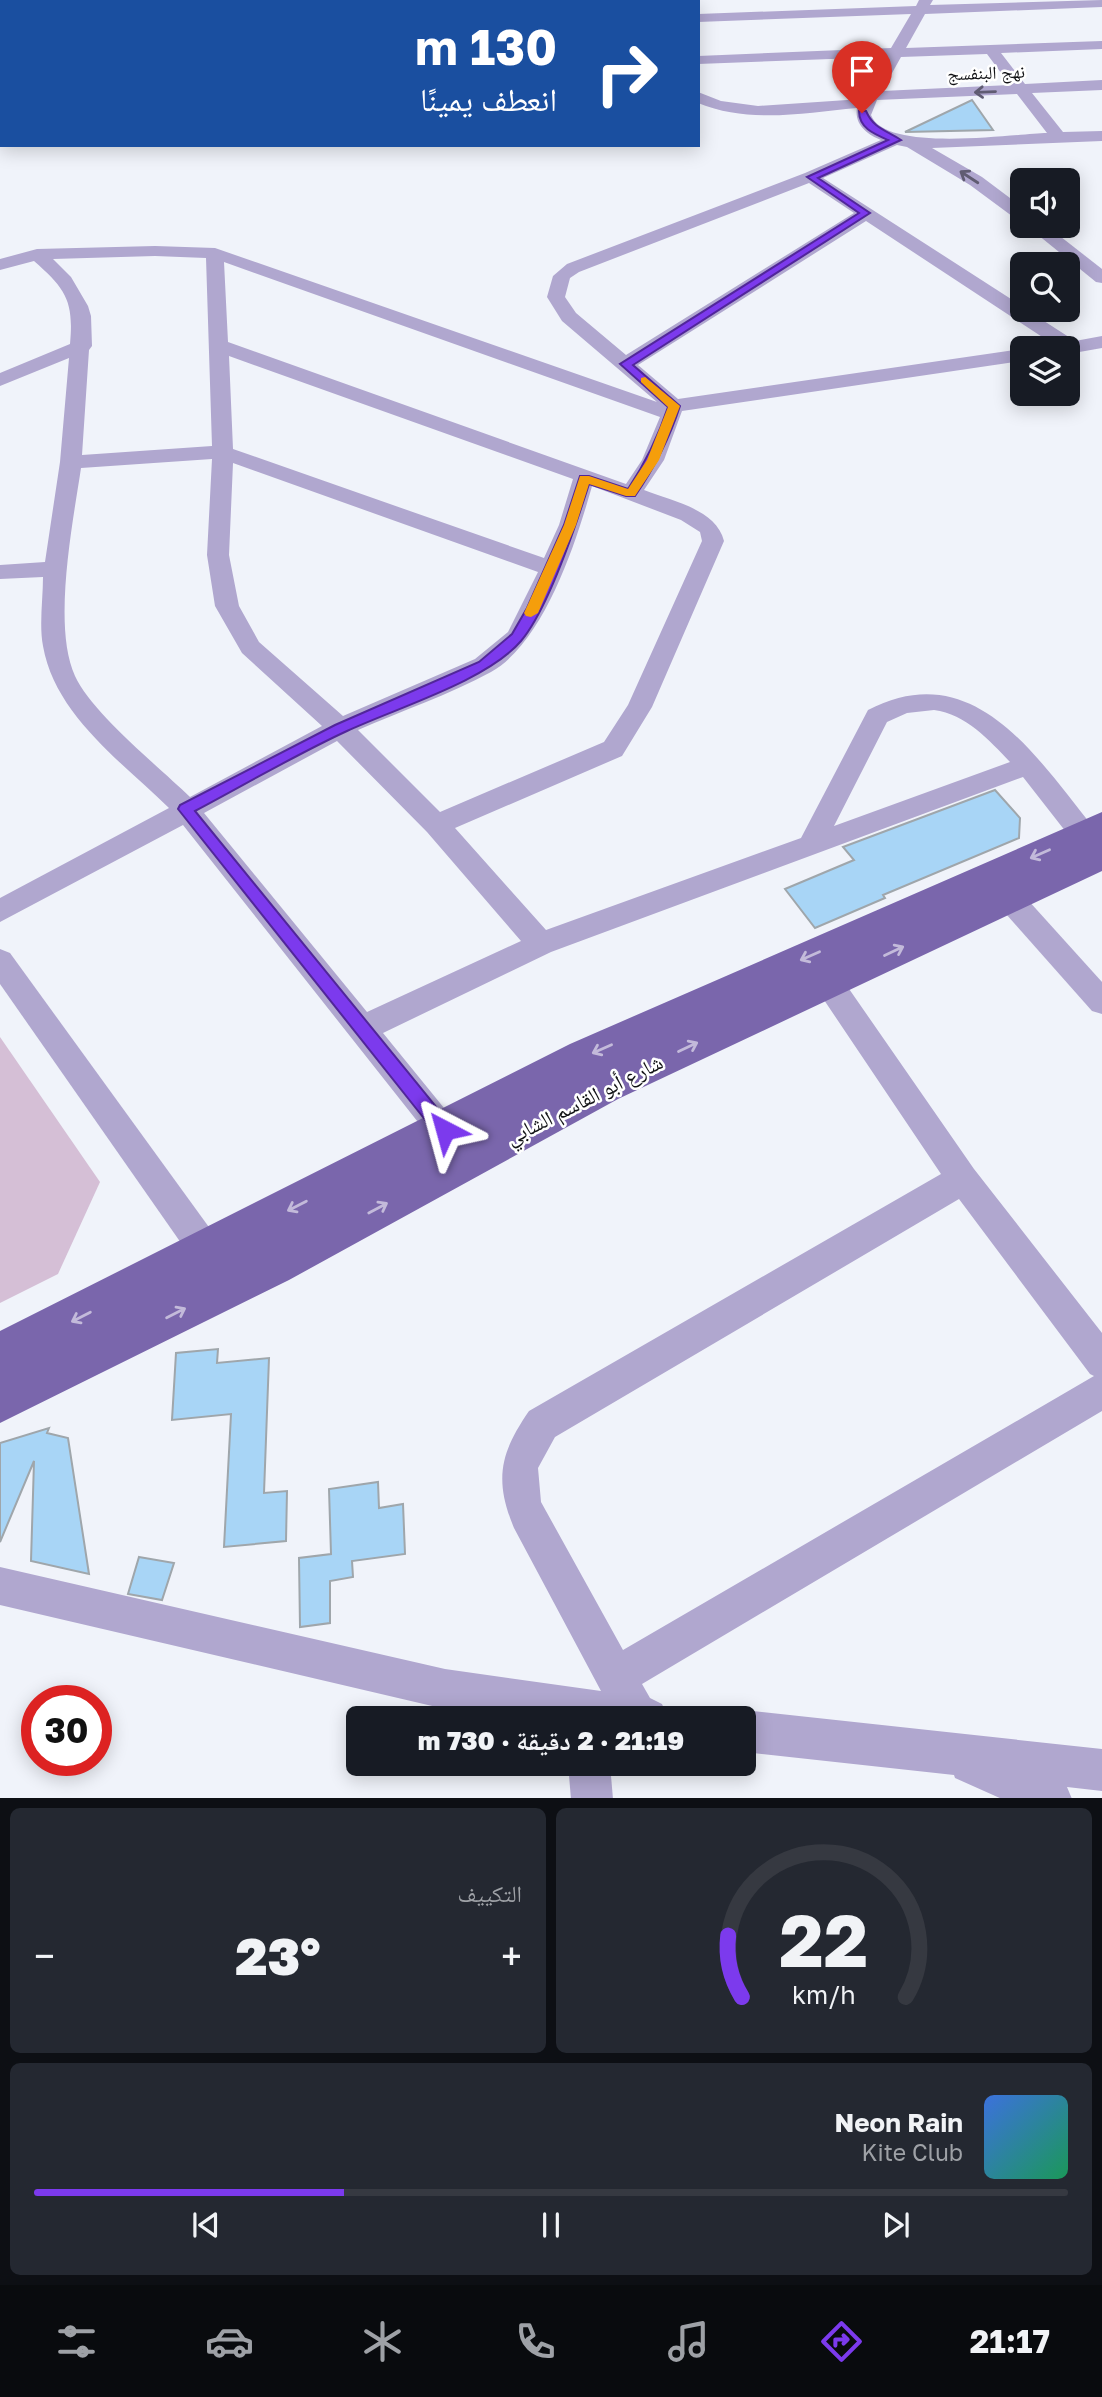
<!DOCTYPE html>
<html lang="ar">
<meta charset="utf-8">
<style>
body{margin:0;font-family:"Golos Text","Noto Naskh Arabic",sans-serif;background:#242831;color:#f1f3f6;direction:rtl;height:100vh;display:flex;flex-direction:column;font-size:26px;white-space:nowrap}
*{box-sizing:border-box;margin:0}
p{font-size:23px;color:#9ea1a6}
.icon{flex:none;width:38px;height:38px;fill:none;stroke:currentColor;stroke-width:2;stroke-linecap:round;stroke-linejoin:round}
.map{position:relative;height:1798px;overflow:hidden;direction:ltr}
.side{display:flex;flex-direction:column;gap:10px;padding:10px;background:#0d0f14;flex:1}
.side>*{flex:none}
.banner{position:absolute;left:0px;top:0px;width:700px;height:147px;box-shadow:0 4px 18px #0003;direction:rtl;background:#1a4fa0;color:#fff;overflow:hidden}
.tools{position:absolute;left:1010px;top:168px;display:grid;gap:14px}
.tools a{display:grid;place-items:center;width:70px;height:70px;border-radius:10px;background:#171b24;box-shadow:0 4px 18px #0003;font-size:35px}
.speed{position:absolute;left:21px;top:1685px;display:flex;gap:14px;font-size:35px;font-weight:700;text-align:center}
.speed>*{display:grid;place-content:center;width:91px;height:91px;border-radius:50%;background:#171b24;box-shadow:0 4px 18px #0003;line-height:1}
.speed .limit{border:10px solid #d22;background:#fff;color:#111}
.pin{position:absolute;display:grid;place-items:center;width:60px;height:60px;color:#fff;margin:-72px -30px;border-radius:50% 50% 50% 0;rotate:-45deg;box-shadow:0 0 7px #0007}
.pin .icon{rotate:45deg}
.me{position:absolute;width:77px;margin:-38px;rotate:321deg;stroke-linejoin:round;filter:drop-shadow(0 0 5px #0008)}
.turn{display:flex;align-items:center;gap:24px;height:147px;padding:0 28px;font-size:32px}
.turn .icon{width:91px;height:91px;stroke-width:2.5}
.turn b{display:block;font-size:49px;line-height:60px}
.big{font-size:52px;font-weight:800;line-height:1.1}
.side .tile{flex:1;display:flex;flex-direction:column;justify-content:center;gap:10px;min-width:0;padding:0 24px;border-radius:10px;background:#242831}
.side .dial{align-items:center;gap:0}
.dial svg{height:182px;overflow:visible;fill:none;stroke:#363941;stroke-width:7;stroke-linecap:round;text-anchor:middle}
.dial text{fill:#f1f3f6;stroke:none}
.song{display:flex;align-items:center;gap:21px}
.cover{width:84px;height:84px;border-radius:10px;background:linear-gradient(135deg,hsl(220 70% 55%),hsl(150 70% 35%))}
.played{height:7px;border-radius:4px;background:linear-gradient(90deg,#7c3aed 30%,#363941 30%)}
.keys{display:flex;justify-content:space-around;direction:ltr}
.heat{display:flex;justify-content:space-between;align-items:center;font-size:38px;direction:ltr}
.side .tiles{flex:1;display:grid;gap:10px;grid-template-columns:1fr 1fr}
.tile:last-child{grid-column:span 2}
.trip{position:absolute;left:346px;top:1706px;width:410px;height:70px;border-radius:10px;background:#171b24;box-shadow:0 4px 18px #0003;font-weight:800;line-height:70px;text-align:center;direction:rtl}
.menu{display:flex;height:112px;justify-content:space-around;align-items:center;background:#090b0e;color:#9ea1a6}
.menu .icon{width:49px;height:49px}
.menu .active{color:#7c3aed}
.menu b{font-size:32px;color:#f1f3f6}
.map>svg:first-child{display:block}
</style>
<div class="map">
<svg width="1102" height="1799" viewBox="0 0 1102 1799">
<rect width="100%" height="100%" fill="#f0f3fa"/>
<path fill="#d5bfd6" d="M 0,1037 L 100,1182 L 58,1274 L 0,1303 Z"/>
<g fill="#a8d5f6" stroke="#9fa6ab" stroke-width="2">
<path d="M 972,100 L 993,130 L 905,132 Z"/>
<path d="M 995,790 L 1020,818 L 1019,838 L 883,895 L 885,898 L 815,928 L 785,889 L 854,860 L 843,847 Z"/>
<path d="M 218,1349 L 217,1363 L 269,1358 L 264,1493 L 287,1491 L 286,1541 L 224,1547 L 231,1414 L 172,1420 L 176,1353 Z"/>
<path d="M 49,1428 L 47,1433 L 68,1438 L 89,1574 L 31,1561 L 34,1461 L 0,1542 L 0,1443 Z"/>
<path d="M 378,1482 L 379,1508 L 403,1504 L 405,1554 L 352,1561 L 353,1577 L 330,1581 L 330,1623 L 300,1627 L 299,1558 L 331,1554 L 329,1489 Z"/>
<path d="M 139,1557 L 174,1563 L 162,1600 L 128,1594 Z"/>
</g>
<g fill="none" stroke-linecap="round" stroke-linejoin="round">
<g fill="#b0a7cf" fill-rule="evenodd">
<path d="M 568,0 L 584,0 L 585,2 L 569,2 Z"/>
<path d="M 919,0 L 933,0 L 930,5 L 1102,0 L 1102,7 L 925,14 L 906,48 L 1102,41 L 1102,49 L 1001,53 L 1025,84 L 1102,80 L 1102,90 L 1032,93 L 1063,132 L 1102,131 L 1102,141 L 932,148 L 982,177 L 1022,207 L 1022,220 L 1016,219 L 970,185 L 907,147 L 897,145 L 823,178 L 1022,306 L 1022,310 L 1027,310 L 1075,341 L 1102,336 L 1102,348 L 1068,354 L 1068,348 L 1059,348 L 866,221 L 638,365 L 678,399 L 1022,349 L 1022,361 L 682,411 L 664,460 L 644,490 C 672,501 716,509 724,541 L 652,707 L 622,756 L 455,828 L 546,930 L 801,838 L 868,710 C 973,655 1035,755 1093,827 L 1096,834 L 1093,841 L 1083,844 L 1073,841 L 1023,777 L 551,952 L 383,1033 L 466,1135 L 471,1145 L 466,1155 L 455,1159 L 444,1155 L 183,825 L 0,922 L 0,898 L 169,808 C 122,762 55,715 43,646 C 39,625 43,599 43,577 L 0,579 L 0,565 L 45,562 L 60,462 L 69,358 L 0,386 L 0,373 L 70,344 C 74,301 66,289 34,261 L 0,270 L 0,259 L 37,249 L 155,246 L 215,248 L 657,402 L 562,321 L 547,297 L 553,276 L 567,264 L 805,173 L 881,140 C 868,135 854,125 857,108 C 804,113 749,124 698,103 L 698,92 L 721,101 L 758,106 L 862,99 L 886,57 L 698,64 L 698,56 L 891,48 L 911,14 L 698,22 L 698,14 L 916,6 ZM 987,54 L 1010,85 L 882,91 L 901,57 ZM 1017,94 L 1047,133 C 1011,134 885,153 871,115 L 877,100 ZM 809,183 L 854,213 L 626,355 L 576,313 L 565,297 L 570,278 L 579,272 ZM 155,256 L 206,258 L 212,446 L 82,455 L 89,350 L 92,346 L 91,316 L 88,306 L 71,277 L 53,259 ZM 224,262 L 660,417 L 642,460 L 626,484 L 228,342 ZM 229,356 L 573,479 L 559,525 L 544,558 L 233,449 ZM 212,459 L 207,555 L 215,606 L 242,653 L 322,726 L 190,797 C 159,767 91,712 75,676 C 52,626 73,522 81,468 ZM 233,463 L 538,572 L 508,632 L 475,659 L 343,716 L 259,642 L 239,606 L 229,555 ZM 592,486 L 681,520 L 700,532 L 702,541 L 628,705 L 604,742 L 440,812 L 358,730 C 401,711 449,695 491,672 C 544,642 576,543 592,486 ZM 934,710 C 966,714 989,740 1010,762 L 834,826 L 887,722 L 907,713 ZM 337,741 L 427,832 L 521,941 L 367,1012 L 204,813 Z"/>
<path d="M 1027,226 L 1047,226 L 1102,269 L 1102,283 L 1096,282 Z"/>
<path d="M 1008,886 L 1018,889 L 1102,982 L 1102,1014 L 1092,1011 L 998,905 L 994,897 L 998,889 Z"/>
<path d="M 0,949 L 10,953 L 219,1241 L 224,1252 L 219,1263 L 207,1268 L 195,1263 L 0,984 Z"/>
<path d="M 828,970 L 838,973 L 974,1169 L 1102,1333 L 1102,1411 L 642,1684 L 650,1698 L 662,1704 L 668,1718 L 509,1718 L 445,1709 L 0,1605 L 0,1567 L 445,1669 L 601,1691 L 514,1528 C 494,1480 500,1453 529,1411 L 941,1174 L 818,991 L 813,982 L 818,973 ZM 959,1199 L 1090,1374 L 1094,1376 L 623,1650 L 541,1502 L 538,1468 L 555,1437 Z"/>
<path d="M 744,1710 L 1102,1749 L 1102,1791 L 1067,1787 L 1072,1799 L 1002,1799 L 955,1778 L 954,1775 L 744,1752 L 744,1718 L 729,1718 Z"/>
<path d="M 568,1764 L 610,1764 L 613,1799 L 571,1799 Z"/>
</g>
<path fill="#7a66ac" fill-rule="evenodd" d="M 1102,812 L 1102,871 L 618,1099 L 289,1280 L 0,1423 L 0,1331 L 570,1044 Z"/>
</g>
<defs><path id="oneway-shaft" d="M-6 0H5M1.5-3L5.5 0L1.5 3" fill="none" stroke-width="1.6" stroke-linecap="round" stroke-linejoin="round" transform="scale(1.75)"/></defs>
<g stroke="#605c72">
<use href="#oneway-shaft" transform="translate(985 92) rotate(178)"/>
<use href="#oneway-shaft" transform="translate(969 177) rotate(-147)"/>
</g>
<g stroke="#c3bada">
<use href="#oneway-shaft" transform="translate(1040 854) rotate(156)"/>
<use href="#oneway-shaft" transform="translate(894 951) rotate(-25)"/>
<use href="#oneway-shaft" transform="translate(810 956) rotate(156)"/>
<use href="#oneway-shaft" transform="translate(688 1047) rotate(-25)"/>
<use href="#oneway-shaft" transform="translate(602 1049) rotate(156)"/>
<use href="#oneway-shaft" transform="translate(297 1206) rotate(153)"/>
<use href="#oneway-shaft" transform="translate(378 1208) rotate(-28)"/>
<use href="#oneway-shaft" transform="translate(176 1313) rotate(-27)"/>
<use href="#oneway-shaft" transform="translate(81 1317) rotate(153)"/>
</g>
<path fill="#7c3aed" stroke="#51269a" stroke-width="2" d="M 859,111 L 866,111 C 874,129 886,130 901,140 L 818,178 L 870,213 L 633,365 L 680,406 C 669,440 655,467 635,496 L 626,496 L 589,484 C 576,525 548,609 521,641 C 487,681 396,708 347,731 C 295,755 246,784 195,811 L 451,1125 L 454,1130 L 451,1136 L 445,1138 L 438,1136 L 178,809 L 180,805 L 335,725 L 479,662 L 512,634 L 527,608 L 564,525 L 580,476 L 589,476 L 628,489 C 646,462 658,437 668,407 L 620,364 L 859,213 L 807,177 L 888,140 C 874,134 859,128 859,111 Z"/>
<path fill="#f59e0b" d="M 645,377 L 680,406 L 659,460 L 635,496 L 626,496 L 589,484 L 576,525 L 538,613 L 531,617 L 526,616 L 524,613 L 564,525 L 580,476 L 589,476 L 628,489 L 647,460 L 668,407 L 641,382 L 641,378 Z"/>
<g text-anchor="middle" dominant-baseline="central" stroke-width="5" stroke-linejoin="round" paint-order="stroke">
<g font-size="18" fill="#111215" stroke="#fff">
<text transform="translate(986 72) rotate(-2)">نهج البنفسج</text>
</g>
<g font-size="21" fill="#111215" stroke="#fff">
<text transform="translate(584 1099) rotate(-27)">شارع أبو القاسم الشابي</text>
</g>
</g>
</svg>
<div class="tools">
<a><svg class="icon" aria-label="sound" viewBox="0 0 24 24"><path d="M4 9h4l5-4v14l-5-4H4zM17 9q2 3 0 6"/></svg></a>
<a><svg class="icon" aria-label="search" viewBox="0 0 24 24"><circle cx="10" cy="10" r="6"/><path d="M15 15l6 6"/></svg></a>
<a><svg class="icon" aria-label="layers" viewBox="0 0 24 24"><path d="M12 4l9 5-9 5-9-5zM3 14l9 5 9-5"/></svg></a>
</div>
<div class="speed"><div class="limit">30</div></div>
<div class="pin" style="left:862px;top:113px;background:#d93025"><svg class="icon" aria-label="arrive" viewBox="0 0 24 24"><path d="M6 21V4h12l-3 4 3 4H6"/></svg></div>
<svg class="me" style="left:445px;top:1130px" viewBox="-20 -20 40 40"><path d="M0-17L14 15 0 8-14 15z" fill="#7c3aed" stroke="#fff" stroke-width="4"/></svg>
<div class="trip">21:19 · 2 دقيقة · 730 m</div>
<div class="banner">
<div class="turn"><svg class="icon" aria-label="right" viewBox="0 0 24 24"><path d="M7 20v-9h11M14 6l5 5-5 5"/></svg><div><b>130 m</b>انعطف يمينًا</div></div>
</div>
</div>
<section class="side">
<div class="tiles">
<div class="tile dial"><svg viewBox="0 0 100 80">
<path d="M14 69A42 42 0 1 1 86 69"/>
<path d="M14 69A42 42 0 0 1 8 42" stroke="#7c3aed"/>
<text x="50" y="56" font-size="32" font-weight="700">22</text>
<text x="50" y="72" font-size="11">km/h</text>
</svg></div>
<div class="tile"><p>التكييف</p>
<div class="heat"><a>−</a><b class="big">23°</b><a>+</a></div>
</div>
<div class="tile">
<div class="song"><i class="cover"></i><div><b>Neon Rain</b><p>Kite Club</p></div></div>
<div class="played"></div>
<div class="keys"><svg class="icon" aria-label="previous" viewBox="0 0 24 24"><path d="M18 5L8 12l10 7zM5 5v14"/></svg><svg class="icon" aria-label="pause" viewBox="0 0 24 24"><path d="M8 5v14M16 5v14"/></svg><svg class="icon" aria-label="next" viewBox="0 0 24 24"><path d="M6 5l10 7-10 7zM19 5v14"/></svg></div>
</div>
</div>
</section>
<nav class="menu">
<b>21:17</b>
<svg class="icon active" aria-label="directions" viewBox="0 0 24 24"><path d="M12 3l9 9-9 9-9-9zM9 14v-3h6M13 9l2 2-2 2"/></svg>
<svg class="icon" aria-label="music" viewBox="0 0 24 24"><path d="M9 18V5l10-2v13"/><circle cx="6" cy="18" r="3"/><circle cx="16" cy="16" r="3"/></svg>
<svg class="icon" aria-label="phone" viewBox="0 0 24 24"><path d="M5 4h4l2 5-3 2q2 4 5 5l2-3 5 2v4C11 20 4 13 5 4z"/></svg>
<svg class="icon" aria-label="climate" viewBox="0 0 24 24"><path d="M12 3v18M4 7l16 10M4 17L20 7"/></svg>
<svg class="icon" aria-label="car" viewBox="0 0 24 24"><path d="M5 17H2v-5l4-1 3-4h7l3 4 3 1v5h-3M9 17h6M6 11h13"/><circle cx="7" cy="17" r="2"/><circle cx="17" cy="17" r="2"/></svg>
<svg class="icon" aria-label="filters" viewBox="0 0 24 24"><path d="M4 7h16M4 17h16"/><circle cx="9" cy="7" r="2"/><circle cx="15" cy="17" r="2"/></svg>
</nav>
